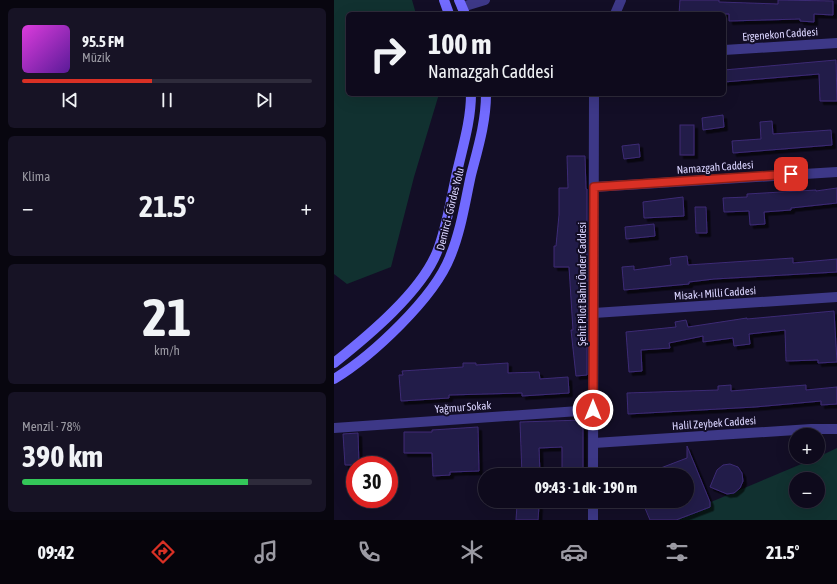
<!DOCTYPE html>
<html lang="tr">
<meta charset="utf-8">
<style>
body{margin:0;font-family:"Asap Condensed",sans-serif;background:#171325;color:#f1f3f6;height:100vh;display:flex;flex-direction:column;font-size:15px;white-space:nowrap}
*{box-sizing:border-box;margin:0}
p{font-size:13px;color:#9b9aa3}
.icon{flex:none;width:22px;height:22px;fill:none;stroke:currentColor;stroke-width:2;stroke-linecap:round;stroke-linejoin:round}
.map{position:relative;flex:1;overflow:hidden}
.side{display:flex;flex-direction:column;gap:8px;padding:8px;background:#08060f;width:334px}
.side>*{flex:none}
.guide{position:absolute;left:12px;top:12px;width:380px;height:84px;border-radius:6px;box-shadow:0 4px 16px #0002,0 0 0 1px #2e2b3b;background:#0e0a1c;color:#f1f3f6;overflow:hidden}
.fabs{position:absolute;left:455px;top:428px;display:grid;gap:8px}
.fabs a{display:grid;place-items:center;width:36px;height:36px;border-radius:50%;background:#0e0a1c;box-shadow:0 4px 16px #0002,0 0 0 1px #2e2b3b;font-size:20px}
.speed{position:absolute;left:12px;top:456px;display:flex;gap:8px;font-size:20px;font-weight:700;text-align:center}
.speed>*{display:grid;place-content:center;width:52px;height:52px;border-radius:50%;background:#0e0a1c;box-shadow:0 4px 16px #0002,0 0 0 1px #2e2b3b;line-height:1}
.speed .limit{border:6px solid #d22;background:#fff;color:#111}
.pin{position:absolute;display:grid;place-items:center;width:34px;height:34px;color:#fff;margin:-17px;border-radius:8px;box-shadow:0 2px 6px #0006}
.me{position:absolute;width:44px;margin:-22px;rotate:0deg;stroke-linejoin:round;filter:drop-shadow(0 0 3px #0008)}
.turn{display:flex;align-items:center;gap:14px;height:84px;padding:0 16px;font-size:18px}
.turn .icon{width:52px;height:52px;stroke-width:2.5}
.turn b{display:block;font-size:28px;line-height:34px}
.big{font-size:30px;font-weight:700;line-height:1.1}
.side .tile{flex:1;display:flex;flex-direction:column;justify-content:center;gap:6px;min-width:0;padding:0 14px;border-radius:6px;background:#171325}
.side .dial{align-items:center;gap:0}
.dial b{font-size:52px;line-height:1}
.song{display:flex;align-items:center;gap:12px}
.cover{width:48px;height:48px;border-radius:6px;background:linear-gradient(135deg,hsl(300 70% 55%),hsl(270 70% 35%))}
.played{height:4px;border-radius:2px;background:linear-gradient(90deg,#d93025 45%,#2e2b3b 45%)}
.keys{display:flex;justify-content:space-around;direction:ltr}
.heat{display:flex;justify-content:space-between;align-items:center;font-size:22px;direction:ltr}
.charge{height:6px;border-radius:3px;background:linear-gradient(90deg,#34c759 78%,#2e2b3b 0)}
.trip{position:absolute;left:144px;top:468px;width:216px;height:40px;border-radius:20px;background:#0e0a1c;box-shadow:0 4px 16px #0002,0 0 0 1px #2e2b3b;font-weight:700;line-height:40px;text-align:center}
.tabs{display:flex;height:64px;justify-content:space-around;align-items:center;background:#06040b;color:#9b9aa3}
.tabs .icon{width:28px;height:28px}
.tabs .on{color:#d93025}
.tabs b{font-size:18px;color:#f1f3f6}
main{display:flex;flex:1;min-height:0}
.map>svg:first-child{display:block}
</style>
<main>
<section class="side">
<div class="tile">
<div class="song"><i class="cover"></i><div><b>95.5 FM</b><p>Müzik</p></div></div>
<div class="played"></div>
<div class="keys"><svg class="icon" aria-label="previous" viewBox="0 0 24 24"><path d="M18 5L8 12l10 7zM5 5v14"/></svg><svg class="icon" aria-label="pause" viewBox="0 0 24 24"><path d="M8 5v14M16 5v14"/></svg><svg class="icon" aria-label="next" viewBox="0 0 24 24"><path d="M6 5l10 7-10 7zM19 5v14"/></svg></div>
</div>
<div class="tile"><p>Klima</p>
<div class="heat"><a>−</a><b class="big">21.5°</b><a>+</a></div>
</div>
<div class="tile dial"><b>21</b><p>km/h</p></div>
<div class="tile"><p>Menzil · 78%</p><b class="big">390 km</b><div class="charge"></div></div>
</section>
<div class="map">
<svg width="503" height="520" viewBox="0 0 503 520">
<defs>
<filter id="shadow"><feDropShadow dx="3.5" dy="3.5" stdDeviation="0" flood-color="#0009"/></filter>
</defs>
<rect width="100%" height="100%" fill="#130e26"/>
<g fill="#113130" fill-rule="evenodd">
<path d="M 0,0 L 78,0 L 82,14 L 14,14 L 14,94 L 105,94 L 80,177 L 57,267 L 13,284 L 0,274 Z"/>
<path d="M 503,448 L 503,520 L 334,520 L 484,457 ZM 462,479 L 484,479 L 484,501 L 462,501 Z"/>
</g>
<g fill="#241a48" stroke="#3c2b75" filter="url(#shadow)">
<path d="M 346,0 L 385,0 L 385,2 L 444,4 L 444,0 L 499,1 L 499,15 L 480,14 L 480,22 L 466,21 L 466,19 L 395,21 L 395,14 L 345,14 Z"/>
<path d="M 502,60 L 503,101 L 486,101 L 485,74 L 390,82 L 390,70 Z"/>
<path d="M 389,115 L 390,127 L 369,130 L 368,118 Z"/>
<path d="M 438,121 L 439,134 L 497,130 L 498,145 L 399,153 L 398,141 L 427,139 L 426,122 Z"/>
<rect x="346" y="125" width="14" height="30"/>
<path d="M 305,144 L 306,157 L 290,159 L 288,146 Z"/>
<path d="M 233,156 L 251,156 L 252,189 L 253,189 L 253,375 L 242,376 L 237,330 L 239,330 L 235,267 L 220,267 L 220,246 L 222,246 L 225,215 L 225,188 L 234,188 Z"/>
<path d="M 503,188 L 503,203 L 457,208 L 457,210 L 430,212 L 431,224 L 416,225 L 415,211 L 390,212 L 389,198 L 413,197 L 413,194 L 482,190 L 482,191 Z"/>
<path d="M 349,197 L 350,216 L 310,218 L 309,202 Z"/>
<path d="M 361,207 L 372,207 L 373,233 L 362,233 Z"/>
<path d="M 320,224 L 321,236 L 292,239 L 291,227 Z"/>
<path d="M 353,256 L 354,265 L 459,258 L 459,263 L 503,259 L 503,272 L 380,279 L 355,282 L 355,284 L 290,290 L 288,267 L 300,266 L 300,270 L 337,265 L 336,258 Z"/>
<path d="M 500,311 L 503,362 L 484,363 L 484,360 L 452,361 L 451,330 L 415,334 L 416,344 L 400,346 L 399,338 L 369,342 L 369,336 L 335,343 L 336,348 L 307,350 L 308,371 L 295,372 L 292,332 L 342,327 L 341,322 L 352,320 L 354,327 L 413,318 L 413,319 Z"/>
<path d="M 129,363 L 142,363 L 142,365 L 174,363 L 174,373 L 205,372 L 206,379 L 234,377 L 235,393 L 188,396 L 188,393 L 115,395 L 115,398 L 67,401 L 65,375 L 69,375 L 68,371 L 129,367 Z"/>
<path d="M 397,385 L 397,391 L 472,385 L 472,390 L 503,387 L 503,404 L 487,405 L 487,401 L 421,407 L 294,414 L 293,393 L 384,390 L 384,386 Z"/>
<path d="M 249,420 L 249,475 L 228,475 L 228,447 L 205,448 L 206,474 L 188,475 L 186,422 Z"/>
<path d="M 144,427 L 145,471 L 116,472 L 116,475 L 99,476 L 98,453 L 70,453 L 70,432 L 98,432 L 98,430 Z"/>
<path d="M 24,433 L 25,465 L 11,465 L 9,434 Z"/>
<path d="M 353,446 L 376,502 L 376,507 L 342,520 L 316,520 L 308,501 L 353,501 L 353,475 L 311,474 L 353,458 Z"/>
<path d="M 396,464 L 404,467 L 408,473 L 409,481 L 406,488 L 400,493 L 393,494 L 376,487 L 383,470 L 389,465 Z"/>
<path d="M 183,505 L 205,506 L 204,520 L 182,520 Z"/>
</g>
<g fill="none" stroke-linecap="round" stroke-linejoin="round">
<g stroke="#3d3887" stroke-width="10">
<path d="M 128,7 L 151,0"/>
<path d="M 281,14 L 287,0"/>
<path d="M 390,50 L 503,43"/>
<path d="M 260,187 L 503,172"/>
<path d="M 260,313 L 503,297"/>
<path d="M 0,428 L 259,410"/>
<path d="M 260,443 L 477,429 L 503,429"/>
<path d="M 259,475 L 260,94"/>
<path d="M 259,520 L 259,501"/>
</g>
<g stroke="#726bff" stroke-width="10">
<path d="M 110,0 L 115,14"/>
<path d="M 125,0 L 131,14"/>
<path d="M 0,363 C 34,336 87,292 103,252 C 113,227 117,198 123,172 C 129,146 137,120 137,94"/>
<path d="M 0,379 C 38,356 100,298 116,257 C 127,231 131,202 137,175 C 144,148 152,122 152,94"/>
</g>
</g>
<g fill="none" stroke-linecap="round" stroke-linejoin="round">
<g stroke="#8d1f18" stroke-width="10">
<path id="route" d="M 259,410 L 260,187 L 457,174"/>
</g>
<use href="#route" stroke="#d93025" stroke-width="7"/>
</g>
<g text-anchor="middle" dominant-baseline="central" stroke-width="4" stroke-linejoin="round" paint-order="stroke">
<g font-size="11" fill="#dad4ff" stroke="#130e26">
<text transform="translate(446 34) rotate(-4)">Ergenekon Caddesi</text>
<text transform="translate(381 167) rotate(-4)">Namazgah Caddesi</text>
<text transform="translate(116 209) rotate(-76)">Demirci - Gördes Yolu</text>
<text transform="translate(248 284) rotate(-90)">Şehit Pilot Bahri Önder Caddesi</text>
<text transform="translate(381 293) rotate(-4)">Misak-ı Milli Caddesi</text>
<text transform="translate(129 407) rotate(-4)">Yağmur Sokak</text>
<text transform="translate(380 423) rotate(-4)">Halil Zeybek Caddesi</text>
</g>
</g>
</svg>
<div class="fabs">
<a>+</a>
<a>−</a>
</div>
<div class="speed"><div class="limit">30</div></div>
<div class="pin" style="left:457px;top:174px;background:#d93025"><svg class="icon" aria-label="arrive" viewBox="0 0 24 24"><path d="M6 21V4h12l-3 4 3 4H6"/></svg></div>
<svg class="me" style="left:259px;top:410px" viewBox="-20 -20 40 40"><circle r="17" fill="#d93025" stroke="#fff" stroke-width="3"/><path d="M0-11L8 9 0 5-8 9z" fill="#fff"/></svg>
<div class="trip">09:43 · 1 dk · 190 m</div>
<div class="guide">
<div class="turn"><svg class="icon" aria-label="right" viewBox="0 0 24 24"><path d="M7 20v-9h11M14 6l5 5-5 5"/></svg><div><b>100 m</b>Namazgah Caddesi</div></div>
</div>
</div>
</main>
<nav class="tabs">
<b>09:42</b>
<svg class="icon on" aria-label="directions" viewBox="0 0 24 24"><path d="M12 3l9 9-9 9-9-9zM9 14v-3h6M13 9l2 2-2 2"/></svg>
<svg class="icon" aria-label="music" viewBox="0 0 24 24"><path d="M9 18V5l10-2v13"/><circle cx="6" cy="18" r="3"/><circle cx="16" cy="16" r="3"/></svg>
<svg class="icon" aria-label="phone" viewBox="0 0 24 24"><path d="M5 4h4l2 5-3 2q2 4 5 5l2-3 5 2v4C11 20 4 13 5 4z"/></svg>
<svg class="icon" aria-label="climate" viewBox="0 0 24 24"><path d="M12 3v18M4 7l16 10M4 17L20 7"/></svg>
<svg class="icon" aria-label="car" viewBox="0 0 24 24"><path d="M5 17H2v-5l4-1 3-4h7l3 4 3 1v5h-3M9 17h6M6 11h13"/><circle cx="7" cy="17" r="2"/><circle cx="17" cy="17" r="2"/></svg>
<svg class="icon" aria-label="filters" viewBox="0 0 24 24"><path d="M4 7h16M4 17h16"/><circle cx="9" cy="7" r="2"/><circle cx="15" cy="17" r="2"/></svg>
<b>21.5°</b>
</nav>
